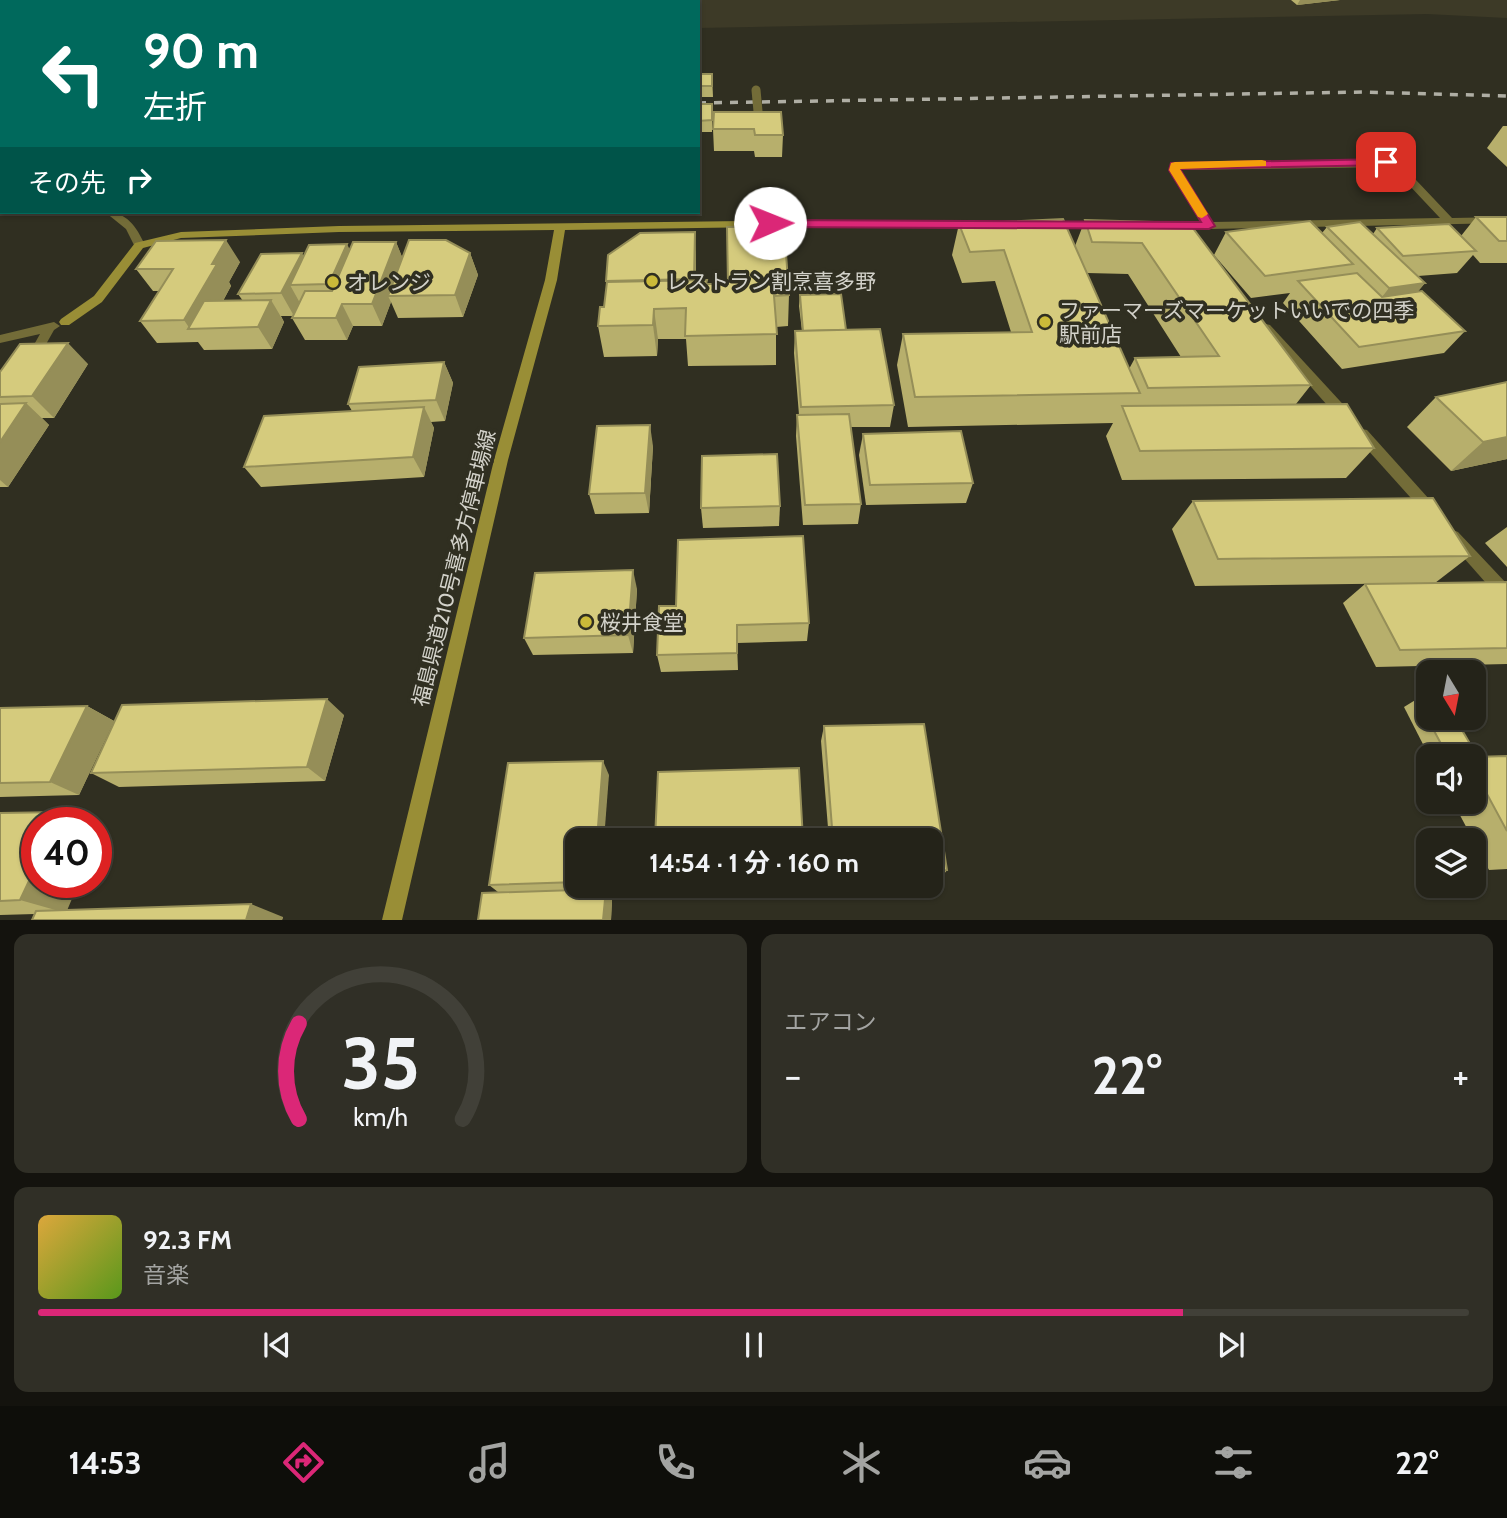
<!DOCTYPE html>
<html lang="ja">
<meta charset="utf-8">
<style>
body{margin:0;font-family:Cabin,"Noto Sans JP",sans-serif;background:#302f26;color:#f1f3f6;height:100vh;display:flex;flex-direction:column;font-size:26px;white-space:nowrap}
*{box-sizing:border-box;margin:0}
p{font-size:23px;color:#a3a4a2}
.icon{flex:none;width:38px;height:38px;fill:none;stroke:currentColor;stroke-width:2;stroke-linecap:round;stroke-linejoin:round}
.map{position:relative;height:920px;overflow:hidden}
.panel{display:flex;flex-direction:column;gap:14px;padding:14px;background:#14130e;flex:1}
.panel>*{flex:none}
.guide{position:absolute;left:0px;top:0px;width:700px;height:214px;box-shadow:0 2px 5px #0004,0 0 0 2px #414038;background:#00695c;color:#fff;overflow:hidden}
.needle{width:46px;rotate:170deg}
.fabs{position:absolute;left:1416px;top:660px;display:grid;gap:14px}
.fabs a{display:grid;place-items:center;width:70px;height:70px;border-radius:14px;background:#242319;box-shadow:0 2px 5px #0004,0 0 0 2px #414038;font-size:35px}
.speed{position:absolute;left:21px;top:807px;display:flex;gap:14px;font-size:35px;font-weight:700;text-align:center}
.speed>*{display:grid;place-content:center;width:91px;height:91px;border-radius:50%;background:#242319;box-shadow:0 2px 5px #0004,0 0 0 2px #414038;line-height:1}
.speed .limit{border:10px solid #d22;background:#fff;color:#111}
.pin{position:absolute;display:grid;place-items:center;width:60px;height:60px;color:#fff;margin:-30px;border-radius:14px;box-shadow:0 4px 10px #0006}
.me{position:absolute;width:77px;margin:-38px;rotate:89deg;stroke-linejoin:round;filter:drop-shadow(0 0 5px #0008)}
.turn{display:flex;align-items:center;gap:24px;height:147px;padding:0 28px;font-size:32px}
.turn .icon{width:91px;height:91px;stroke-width:2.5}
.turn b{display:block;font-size:49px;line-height:60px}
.then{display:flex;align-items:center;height:66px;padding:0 28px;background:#0003;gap:14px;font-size:26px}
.big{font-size:52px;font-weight:700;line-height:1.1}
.panel .widget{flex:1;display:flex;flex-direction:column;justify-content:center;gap:10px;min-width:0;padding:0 24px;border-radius:14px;background:#302f26}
.panel .dial{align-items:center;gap:0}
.dial svg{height:182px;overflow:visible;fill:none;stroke:#414038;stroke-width:7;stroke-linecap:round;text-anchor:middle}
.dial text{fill:#f1f3f6;stroke:none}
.song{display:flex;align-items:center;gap:21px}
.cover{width:84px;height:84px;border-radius:10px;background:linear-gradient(135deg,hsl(40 70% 55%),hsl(90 70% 35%))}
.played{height:7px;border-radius:4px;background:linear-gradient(90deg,#db2777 80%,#414038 80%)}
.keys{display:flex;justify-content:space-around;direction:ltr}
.heat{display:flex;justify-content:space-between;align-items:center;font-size:38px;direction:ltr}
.panel .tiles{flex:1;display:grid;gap:14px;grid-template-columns:1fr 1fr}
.widget:last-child{grid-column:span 2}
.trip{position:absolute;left:565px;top:828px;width:378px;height:70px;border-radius:14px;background:#242319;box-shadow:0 2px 5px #0004,0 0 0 2px #414038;font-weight:700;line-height:70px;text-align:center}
.menu{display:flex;height:112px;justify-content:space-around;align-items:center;background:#0e0e0a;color:#a3a4a2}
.menu .icon{width:49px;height:49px}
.menu .selected{color:#db2777}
.menu b{font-size:32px;color:#f1f3f6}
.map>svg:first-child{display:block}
</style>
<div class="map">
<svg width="1507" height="920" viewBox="0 0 1507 920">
<rect width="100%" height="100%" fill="#302f21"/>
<path fill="#3d3a27" d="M 596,0 L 1507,0 L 1507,18 L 1427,14 L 698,28 L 698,2 Z"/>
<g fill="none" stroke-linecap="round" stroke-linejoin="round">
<g fill="#736c38" fill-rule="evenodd">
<path d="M 1395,161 L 1399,162 L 1452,218 L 1507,217 L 1507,223 L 1209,229 L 1172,229 L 1167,226 L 1172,223 L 1201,222 L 1170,170 L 1171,164 ZM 1392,167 L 1440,218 L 1212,222 L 1180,170 Z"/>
<rect x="0" y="202" width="2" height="6"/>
<path d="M 105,212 C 127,212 136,226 145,245 L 143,247 L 135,247 L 126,229 Z"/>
<path d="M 1050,223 L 1100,223 L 1105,226 L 1100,229 L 1046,228 L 1046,224 Z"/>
<path d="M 54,322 L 60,326 L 54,330 L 36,362 L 28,362 L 26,359 L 40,334 L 0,343 L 0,335 Z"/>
<path d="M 1266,324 L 1270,325 L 1351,413 L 1353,417 L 1351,421 L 1341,421 L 1262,331 L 1260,328 Z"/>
<path d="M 1362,429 L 1367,430 L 1438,509 L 1440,513 L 1438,517 L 1433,519 L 1428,517 L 1357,438 L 1355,434 Z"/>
<path d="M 1453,530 L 1458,532 L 1507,584 L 1507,602 L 1501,600 L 1448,540 L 1445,536 L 1448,532 Z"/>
</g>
<path fill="#998e36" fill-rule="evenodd" d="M 825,220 L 977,222 L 982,225 L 977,228 L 825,226 L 565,230 L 557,280 L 508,460 L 402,920 L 382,920 L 494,460 L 545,280 L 554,230 L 339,232 L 181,238 L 143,248 L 102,302 L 69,325 L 61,325 L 59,322 L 61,319 L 94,296 L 135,243 L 181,232 L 339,226 Z"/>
<path stroke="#afaea4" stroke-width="3.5" stroke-dasharray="8 8" stroke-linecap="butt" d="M 698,103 L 1362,92 L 1507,96"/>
<path stroke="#736c38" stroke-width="9" d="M 756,90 L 759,122"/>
</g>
<g fill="#b7af6c" fill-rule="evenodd">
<path d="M 1291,0 L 1340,0 L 1297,5 Z"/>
<path d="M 698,74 L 712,74 L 713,97 L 698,97 Z"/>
<rect x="698" y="104" width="14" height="28"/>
<path d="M 781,112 L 783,135 L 782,157 L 755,157 L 754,151 L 714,151 L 713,129 Z"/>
<path d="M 1503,126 L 1507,126 L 1507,167 L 1487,148 Z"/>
<rect x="0" y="145" width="2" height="36"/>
<path d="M 1476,217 L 1507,217 L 1507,263 L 1480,263 L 1473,255 L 1457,273 L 1418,276 L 1425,283 L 1417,292 L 1465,331 L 1444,353 L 1342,369 L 1283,303 L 1290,293 L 1251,298 L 1214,255 L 1226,232 L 1322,233 L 1327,227 L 1373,234 L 1377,228 L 1461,236 Z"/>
<path d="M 1085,220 L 1189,223 L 1311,385 L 1296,404 L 1374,448 L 1346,478 L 1122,480 L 1106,436 L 1113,423 L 908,427 L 897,365 L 903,334 L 1011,332 L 995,281 L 962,283 L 952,255 L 959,224 L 1075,246 ZM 1087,273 L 1128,274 L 1181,357 L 1135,358 L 1129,369 Z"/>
<path d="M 396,242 L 402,257 L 470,253 L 478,275 L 463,317 L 398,318 L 391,302 L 382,326 L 353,326 L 347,340 L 305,340 L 292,318 L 294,316 L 281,316 L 284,322 L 272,349 L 204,350 L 198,342 L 157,343 L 140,321 L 159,291 L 153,291 L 136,269 L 240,262 L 229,282 L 231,286 L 223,301 L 243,301 L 238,294 L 304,257 Z"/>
<path d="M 696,254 L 696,280 L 707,284 L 789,295 L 788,326 L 776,327 L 776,365 L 688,366 L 686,339 L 658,339 L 657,356 L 604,357 L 598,326 L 604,307 L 607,286 L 606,281 Z"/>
<path d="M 800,295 L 846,330 L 894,405 L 890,427 L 851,427 L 861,504 L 858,524 L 803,525 L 796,436 L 797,415 L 799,415 L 794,353 L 795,331 L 802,331 L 799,306 Z"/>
<path d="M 444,362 L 453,383 L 445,421 L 431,422 L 434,428 L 424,477 L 261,487 L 244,467 L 352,411 L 348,404 Z"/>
<path d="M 88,364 L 54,418 L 42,418 L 49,425 L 8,487 L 0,487 L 0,372 Z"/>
<path d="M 1436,397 L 1507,459 L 1451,471 L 1407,427 Z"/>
<path d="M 863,434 L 973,483 L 966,503 L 866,505 L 859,455 Z"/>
<path d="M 653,446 L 649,513 L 595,514 L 589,494 Z"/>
<path d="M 1193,501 L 1470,556 L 1435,583 L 1195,586 L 1172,529 Z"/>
<path d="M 780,506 L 779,526 L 703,528 L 701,508 Z"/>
<path d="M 1507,527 L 1507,567 L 1485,543 Z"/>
<path d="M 1507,582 L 1507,664 L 1376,667 L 1343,603 L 1365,584 Z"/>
<path d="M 637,589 L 633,653 L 533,655 L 524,638 Z"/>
<path d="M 659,606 L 809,623 L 807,641 L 737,643 L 738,670 L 661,672 L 657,655 Z"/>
<path d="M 1417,699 L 1476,754 L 1472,756 L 1429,756 L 1404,707 Z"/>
<path d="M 87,706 L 114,721 L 79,795 L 0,797 L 0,708 Z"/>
<path d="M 344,715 L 325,781 L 119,787 L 91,773 Z"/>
<path d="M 924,724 L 947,870 L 939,881 L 931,881 L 931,840 L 829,840 L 821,741 L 824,726 Z"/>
<path d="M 1507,756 L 1507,869 L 1489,870 L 1453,802 L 1474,802 L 1474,757 Z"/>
<path d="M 609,775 L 578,840 L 578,886 L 601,886 L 601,889 L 606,889 L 612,899 L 611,920 L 478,920 L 498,892 L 489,885 Z"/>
<path d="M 0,813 L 67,910 L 283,917 L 282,920 L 32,920 L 35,914 L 0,915 Z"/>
</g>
<g fill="#958e58">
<path d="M 1300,0 L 1340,0 L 1297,5 Z"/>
<path d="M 695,232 L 696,254 L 695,301 L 694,279 Z"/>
<path d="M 226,240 L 240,262 L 229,282 L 231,286 L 208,328 L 190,329 L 184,320 L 212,264 Z"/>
<path d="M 396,242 L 405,264 L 388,296 L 391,302 L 382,326 L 372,304 Z"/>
<path d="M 347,244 L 358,266 L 341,306 L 329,284 Z"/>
<path d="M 302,253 L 313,275 L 290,285 L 300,303 L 294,316 L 281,293 Z"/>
<path d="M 470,253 L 478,275 L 463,317 L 455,295 Z"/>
<path d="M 1425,283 L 1407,305 L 1372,310 L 1389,288 Z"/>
<path d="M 271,300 L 284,322 L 272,349 L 258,327 Z"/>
<path d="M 342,304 L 353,326 L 347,340 L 336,318 Z"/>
<path d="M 654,309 L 658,339 L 657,356 L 653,325 Z"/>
<path d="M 68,343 L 88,364 L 54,418 L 32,396 Z"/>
<path d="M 444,362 L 453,383 L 445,421 L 436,400 Z"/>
<path d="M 26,403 L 49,425 L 8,487 L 0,480 L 0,442 Z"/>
<path d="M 424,407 L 434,428 L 424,477 L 413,457 Z"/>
<path d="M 650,425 L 653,446 L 649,513 L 645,493 Z"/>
<path d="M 1507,437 L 1507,459 L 1451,471 L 1483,442 Z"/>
<path d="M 633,570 L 637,589 L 633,653 L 628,635 Z"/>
<path d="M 327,699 L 344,715 L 325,781 L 307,767 Z"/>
<path d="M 87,706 L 114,721 L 79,795 L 50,782 Z"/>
<path d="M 603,761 L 609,775 L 604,840 L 597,840 Z"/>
<path d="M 61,812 L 87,822 L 56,822 Z"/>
<path d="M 96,826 L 102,829 L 96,843 Z"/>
<path d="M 37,864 L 37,882 L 79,882 L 66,913 L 20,900 Z"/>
<path d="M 606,889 L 612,899 L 611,920 L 603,920 Z"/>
<path d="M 251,904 L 283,917 L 282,920 L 246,920 Z"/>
</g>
<g fill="#d5cb7d" stroke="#958e58" stroke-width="2">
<rect x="698" y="74" width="14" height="12"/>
<path d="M 698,104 L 712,104 L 712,120 L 698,121 Z"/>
<path d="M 714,112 L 781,112 L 783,135 L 755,135 L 754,129 L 713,129 Z"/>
<path d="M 0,145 L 2,145 L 2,167 L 0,169 Z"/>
<path d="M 1476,217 L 1507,217 L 1507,241 L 1499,241 Z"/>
<path d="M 1063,219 L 1140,393 L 915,397 L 903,334 L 1032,332 L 1004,250 L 970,252 L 959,224 Z"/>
<path d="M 1085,220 L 1189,223 L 1311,385 L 1148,388 L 1135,358 L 1219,356 L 1142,243 L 1092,242 Z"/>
<path d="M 1310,221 L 1353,264 L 1265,276 L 1226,232 Z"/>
<path d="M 1360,222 L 1425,283 L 1389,288 L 1327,227 Z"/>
<path d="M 1449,224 L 1476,251 L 1403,256 L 1377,228 Z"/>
<path d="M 784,226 L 789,295 L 774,296 L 777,334 L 685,336 L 686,308 L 654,309 L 653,325 L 598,326 L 600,307 L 604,307 L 607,282 L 707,280 L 706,284 L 728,284 L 727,227 Z"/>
<path d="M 695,232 L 694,279 L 606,281 L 608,255 L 640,233 Z"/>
<path d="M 226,240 L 212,264 L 217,264 L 184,320 L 140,321 L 173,269 L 136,269 L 156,241 Z"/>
<path d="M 409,240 L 446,240 L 470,253 L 455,295 L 388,296 Z"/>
<path d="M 353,242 L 396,242 L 372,304 L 342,304 L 336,318 L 292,318 L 305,291 L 332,291 Z"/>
<path d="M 347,244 L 329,284 L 290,285 L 309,245 Z"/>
<path d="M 302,253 L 281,293 L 238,294 L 261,254 Z"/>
<path d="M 1357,273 L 1382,297 L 1422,291 L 1465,331 L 1359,347 L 1298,281 Z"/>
<path d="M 841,294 L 846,330 L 803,331 L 800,295 Z"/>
<path d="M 271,300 L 258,327 L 188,329 L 204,301 Z"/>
<path d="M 880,329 L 894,405 L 801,407 L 795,331 Z"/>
<path d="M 68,343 L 32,396 L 0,397 L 0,372 L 20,344 Z"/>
<path d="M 444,362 L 436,400 L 348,404 L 359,367 Z"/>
<path d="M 1507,382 L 1507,437 L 1483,442 L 1436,397 Z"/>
<path d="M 26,403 L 0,442 L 0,404 Z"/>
<path d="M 1347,404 L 1374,448 L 1140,451 L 1122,406 Z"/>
<path d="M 424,407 L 413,457 L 244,467 L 264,416 Z"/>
<path d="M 849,414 L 861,504 L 805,505 L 797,415 Z"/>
<path d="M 650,425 L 645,493 L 589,494 L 597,426 Z"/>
<path d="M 961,431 L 973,483 L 870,485 L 863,434 Z"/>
<path d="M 777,454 L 780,506 L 701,508 L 702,456 Z"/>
<path d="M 1433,498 L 1470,556 L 1218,559 L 1193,501 Z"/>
<path d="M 803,536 L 809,623 L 737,625 L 737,653 L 657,655 L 659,606 L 676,606 L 678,540 Z"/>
<path d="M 633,570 L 628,635 L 524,638 L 535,573 Z"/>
<path d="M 1507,582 L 1507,648 L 1400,650 L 1365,584 Z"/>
<path d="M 327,699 L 307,767 L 91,773 L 122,705 Z"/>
<path d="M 1417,699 L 1428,699 L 1428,718 L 1455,718 L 1476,754 L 1447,755 Z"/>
<path d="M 87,706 L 50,782 L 0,783 L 0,708 Z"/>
<path d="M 924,724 L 947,870 L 931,871 L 931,840 L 833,840 L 824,726 Z"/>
<path d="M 1507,756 L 1507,831 L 1474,770 L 1474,757 Z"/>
<path d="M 603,761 L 597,840 L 578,840 L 578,882 L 489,885 L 508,763 Z"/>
<path d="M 799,768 L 803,840 L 655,840 L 658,772 Z"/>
<path d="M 61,812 L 56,822 L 37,822 L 37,864 L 20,900 L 0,901 L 0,813 Z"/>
<path d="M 606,889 L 603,920 L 478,920 L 482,893 Z"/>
<path d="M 251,904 L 246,920 L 32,920 L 36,911 Z"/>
</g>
<path fill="#db2777" stroke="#8e194d" stroke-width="2" d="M 1386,159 L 1390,160 L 1390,165 L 1180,169 L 1215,226 L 1209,229 L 770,227 L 764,223 L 770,220 L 1201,222 L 1169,170 L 1171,163 Z"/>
<path fill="#f59e0b" d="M 1262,160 L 1266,161 L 1266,166 L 1180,169 L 1208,214 L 1202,218 L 1198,217 L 1169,170 L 1171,163 L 1175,162 Z"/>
<g fill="#cbba39" stroke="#302f21" stroke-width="2.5">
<circle cx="652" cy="281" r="7"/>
<circle cx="333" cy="282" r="7"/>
<circle cx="1045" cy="322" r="7"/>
<circle cx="586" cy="622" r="7"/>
</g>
<g text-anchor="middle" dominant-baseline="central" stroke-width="7" stroke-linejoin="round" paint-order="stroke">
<g font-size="21" fill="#d3d2ca" stroke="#302f21" text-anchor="start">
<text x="666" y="281">レストラン割烹喜多野</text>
<text x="347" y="282">オレンジ</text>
<text x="1059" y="310">ファーマーズマーケットいいでの四季<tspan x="1059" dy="24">駅前店</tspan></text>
<text x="600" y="622">桜井食堂</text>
</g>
<g font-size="21" fill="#d3d2ca" stroke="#302f21">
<text transform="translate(454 568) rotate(-76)">福島県道210号喜多方停車場線</text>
</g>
</g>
</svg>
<div class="fabs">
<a><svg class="needle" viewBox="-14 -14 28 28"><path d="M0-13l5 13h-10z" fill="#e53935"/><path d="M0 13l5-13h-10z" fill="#a3a4a2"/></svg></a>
<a><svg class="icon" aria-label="sound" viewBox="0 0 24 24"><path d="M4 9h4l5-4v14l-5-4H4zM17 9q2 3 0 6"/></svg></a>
<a><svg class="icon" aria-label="layers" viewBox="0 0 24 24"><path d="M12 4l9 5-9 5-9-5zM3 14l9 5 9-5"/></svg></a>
</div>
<div class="speed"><div class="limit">40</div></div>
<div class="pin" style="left:1386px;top:162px;background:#d93025"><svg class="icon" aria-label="arrive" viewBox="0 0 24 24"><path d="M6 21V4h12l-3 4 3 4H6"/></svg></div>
<svg class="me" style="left:770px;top:223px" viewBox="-20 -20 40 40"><circle r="19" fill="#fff"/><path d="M0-13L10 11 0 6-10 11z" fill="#db2777"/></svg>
<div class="trip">14:54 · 1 分 · 160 m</div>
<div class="guide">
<div class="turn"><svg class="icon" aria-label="left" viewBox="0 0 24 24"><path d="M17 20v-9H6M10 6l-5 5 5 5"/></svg><div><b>90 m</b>左折</div></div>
<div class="then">その先<svg class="icon" aria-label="right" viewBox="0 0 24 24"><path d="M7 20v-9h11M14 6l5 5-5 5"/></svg></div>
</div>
</div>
<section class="panel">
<div class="tiles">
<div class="widget dial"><svg viewBox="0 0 100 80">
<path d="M14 69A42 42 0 1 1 86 69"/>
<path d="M14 69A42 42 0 0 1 14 27" stroke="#db2777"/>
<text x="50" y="56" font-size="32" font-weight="700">35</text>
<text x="50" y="72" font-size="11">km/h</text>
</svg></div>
<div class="widget"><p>エアコン</p>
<div class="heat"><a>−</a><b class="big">22°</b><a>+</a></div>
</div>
<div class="widget">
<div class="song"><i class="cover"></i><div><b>92.3 FM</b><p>音楽</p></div></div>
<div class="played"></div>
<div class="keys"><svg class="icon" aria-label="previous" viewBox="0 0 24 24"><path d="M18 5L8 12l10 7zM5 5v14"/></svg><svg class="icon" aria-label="pause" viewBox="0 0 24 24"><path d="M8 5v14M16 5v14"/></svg><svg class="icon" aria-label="next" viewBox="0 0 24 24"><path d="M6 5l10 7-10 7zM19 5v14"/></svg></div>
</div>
</div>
</section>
<nav class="menu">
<b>14:53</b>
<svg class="icon selected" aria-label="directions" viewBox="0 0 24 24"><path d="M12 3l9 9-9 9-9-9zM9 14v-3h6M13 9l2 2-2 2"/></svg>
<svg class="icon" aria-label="music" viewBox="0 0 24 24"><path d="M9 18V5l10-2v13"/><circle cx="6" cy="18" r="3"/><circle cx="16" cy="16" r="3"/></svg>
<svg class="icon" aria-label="phone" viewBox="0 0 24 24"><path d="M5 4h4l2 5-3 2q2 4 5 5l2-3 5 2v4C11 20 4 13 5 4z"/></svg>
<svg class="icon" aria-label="climate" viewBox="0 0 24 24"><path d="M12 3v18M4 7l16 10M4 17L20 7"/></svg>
<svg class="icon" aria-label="car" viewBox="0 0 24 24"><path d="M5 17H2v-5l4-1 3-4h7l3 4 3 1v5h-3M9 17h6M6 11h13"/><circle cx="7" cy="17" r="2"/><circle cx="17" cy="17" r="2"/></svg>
<svg class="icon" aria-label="filters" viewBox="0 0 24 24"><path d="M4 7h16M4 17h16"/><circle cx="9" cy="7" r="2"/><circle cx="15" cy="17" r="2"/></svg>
<b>22°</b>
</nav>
